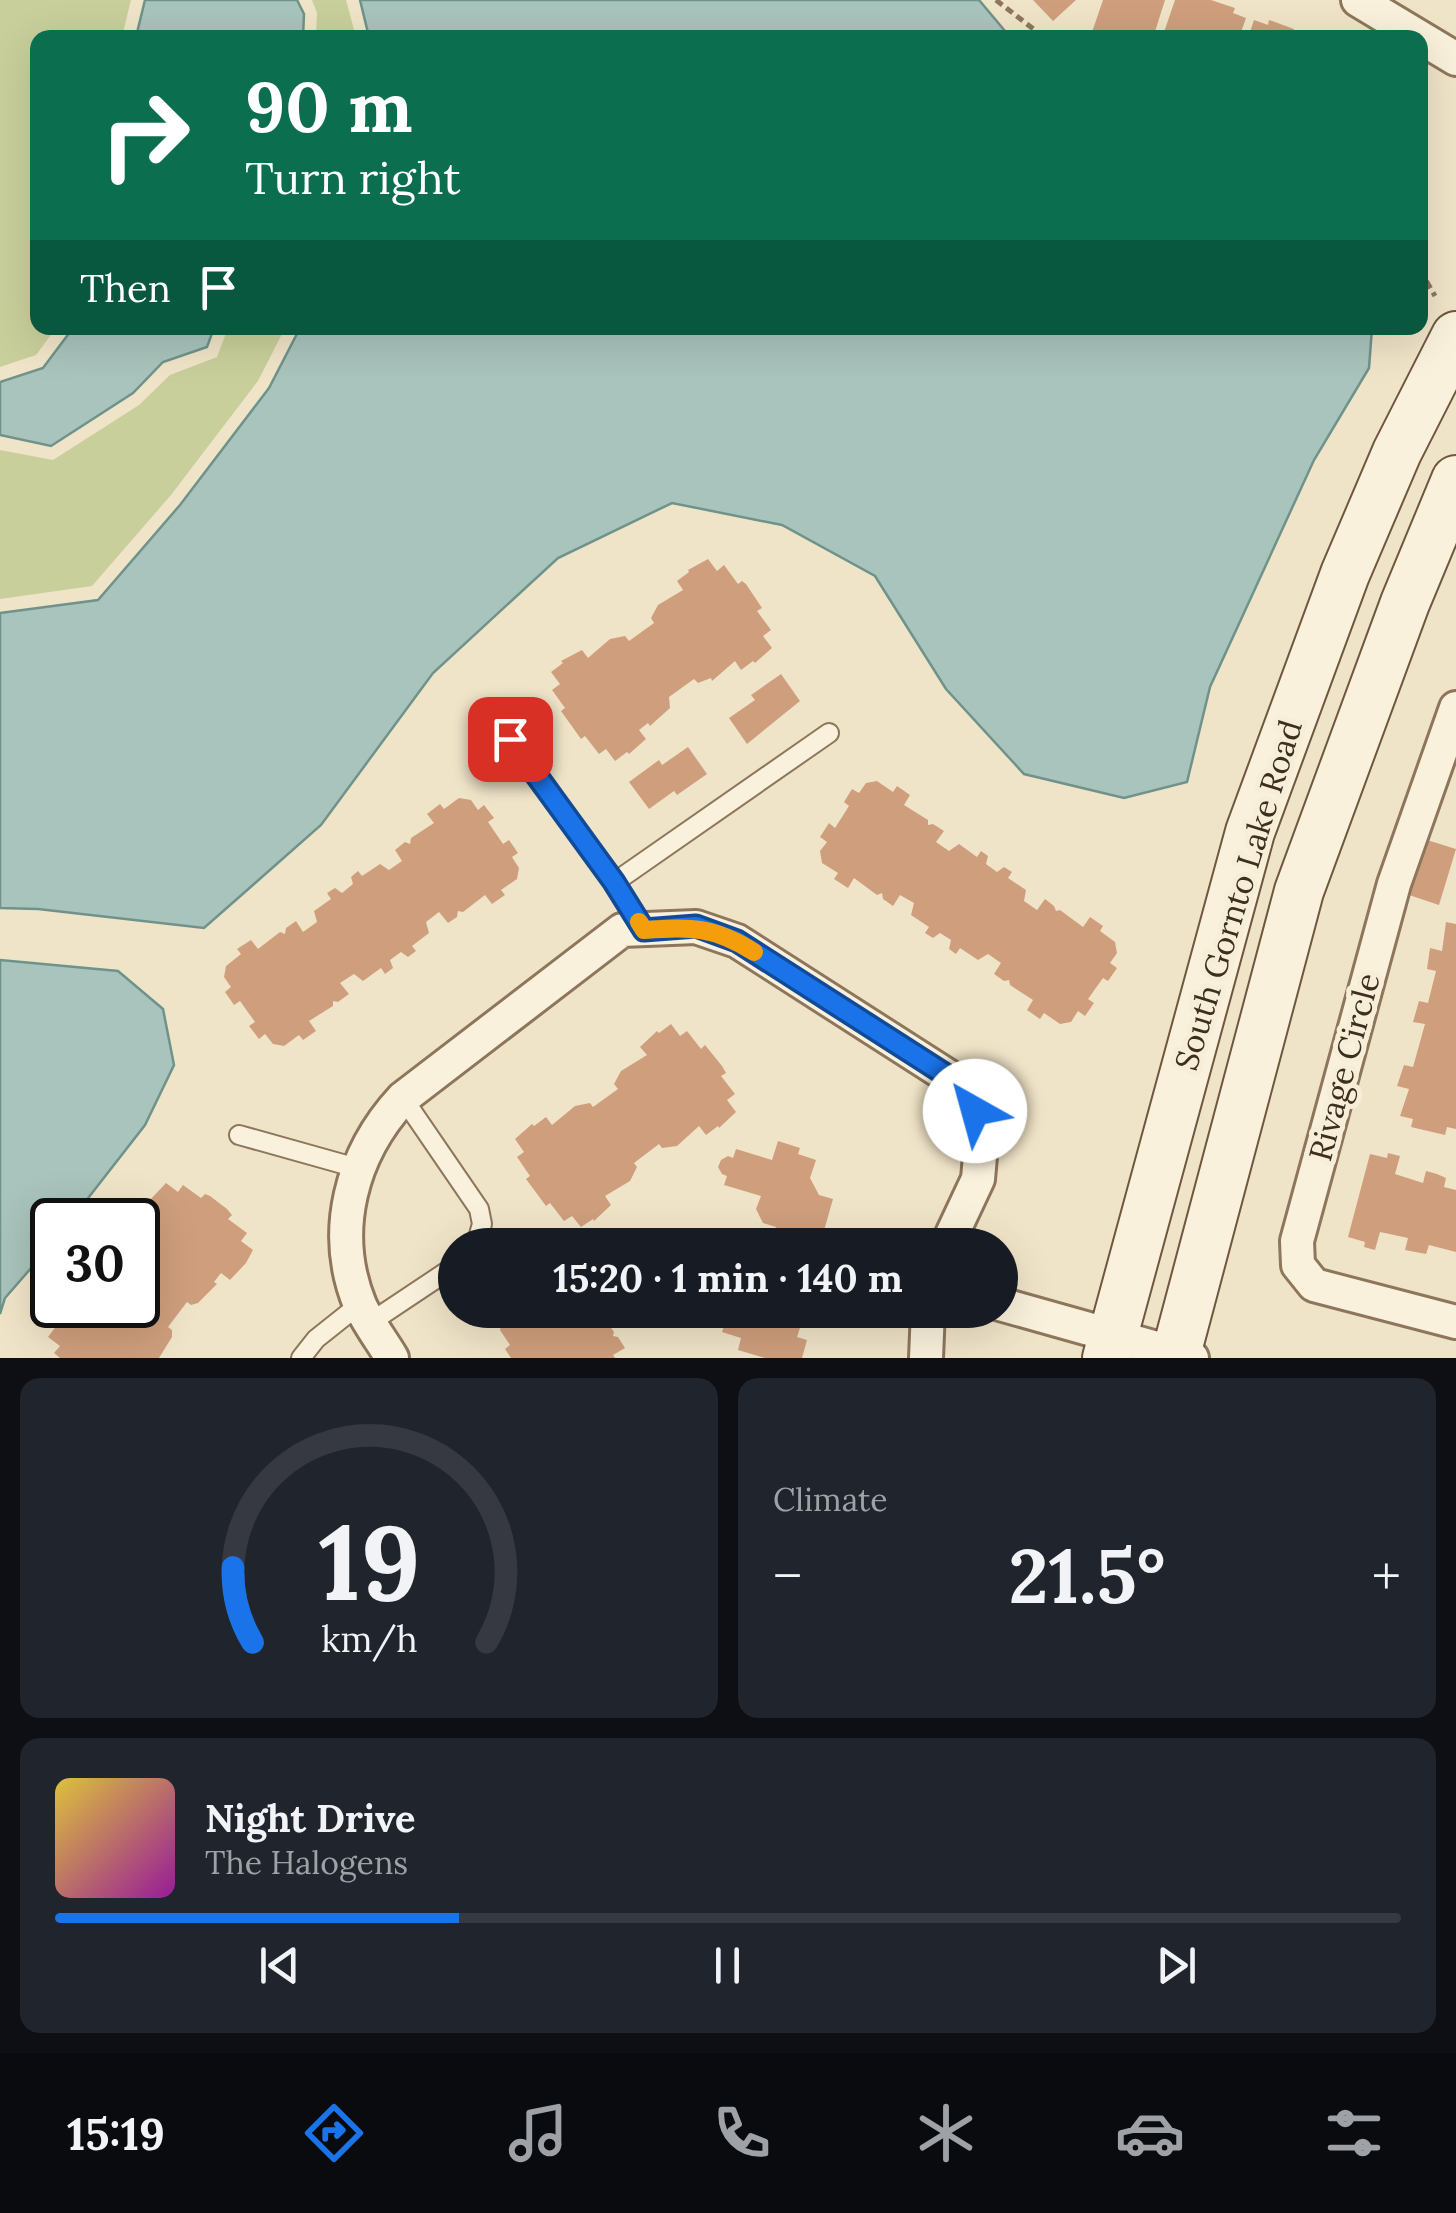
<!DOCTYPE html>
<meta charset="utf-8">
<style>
body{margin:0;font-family:Lora,serif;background:#20242c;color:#f1f3f6;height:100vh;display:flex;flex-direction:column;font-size:38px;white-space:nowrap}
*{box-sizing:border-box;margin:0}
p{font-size:32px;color:#9ea1a6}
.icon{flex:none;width:55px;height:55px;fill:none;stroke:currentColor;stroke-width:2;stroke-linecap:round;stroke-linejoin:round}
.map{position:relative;height:1358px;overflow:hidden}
.details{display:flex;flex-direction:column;gap:20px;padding:20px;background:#0d0f14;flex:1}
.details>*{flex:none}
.banner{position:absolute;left:30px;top:30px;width:1398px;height:305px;border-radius:20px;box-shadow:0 10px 40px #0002;background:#0b6e4f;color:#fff;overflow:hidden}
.speed{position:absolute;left:30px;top:1198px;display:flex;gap:20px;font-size:50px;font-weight:700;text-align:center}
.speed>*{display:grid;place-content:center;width:130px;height:130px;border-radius:50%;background:#171b24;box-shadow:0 10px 40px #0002;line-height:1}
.speed .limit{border:5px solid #111;border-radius:15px;background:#fff;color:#111}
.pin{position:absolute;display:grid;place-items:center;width:85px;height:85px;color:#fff;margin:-42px;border-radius:20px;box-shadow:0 5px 15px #0006}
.me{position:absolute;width:110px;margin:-55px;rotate:322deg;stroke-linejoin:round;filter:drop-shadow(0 0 8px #0008)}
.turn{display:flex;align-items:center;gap:35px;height:210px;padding:0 50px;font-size:45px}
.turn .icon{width:130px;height:130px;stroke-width:2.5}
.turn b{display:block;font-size:70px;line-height:85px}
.then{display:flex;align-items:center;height:95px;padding:0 50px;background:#0003;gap:20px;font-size:38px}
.big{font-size:75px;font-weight:700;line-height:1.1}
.details .card{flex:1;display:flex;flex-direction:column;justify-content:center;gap:15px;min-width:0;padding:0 35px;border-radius:20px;background:#20242c}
.details .dial{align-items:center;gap:0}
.dial svg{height:260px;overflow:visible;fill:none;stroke:#363941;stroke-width:7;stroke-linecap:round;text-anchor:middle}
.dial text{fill:#f1f3f6;stroke:none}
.song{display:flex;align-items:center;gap:30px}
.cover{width:120px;height:120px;border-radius:15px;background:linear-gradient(135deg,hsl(50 70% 55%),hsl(300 70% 35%))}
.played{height:10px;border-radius:5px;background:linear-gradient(90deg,#1a73e8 30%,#363941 30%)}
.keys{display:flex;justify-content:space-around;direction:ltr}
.heat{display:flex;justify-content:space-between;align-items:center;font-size:55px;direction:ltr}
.details .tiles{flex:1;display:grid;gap:20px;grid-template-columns:1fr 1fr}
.card:last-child{grid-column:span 2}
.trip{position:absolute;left:438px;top:1228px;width:580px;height:100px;border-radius:50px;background:#171b24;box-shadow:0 10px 40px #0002;font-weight:700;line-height:100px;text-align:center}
.dock{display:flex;height:160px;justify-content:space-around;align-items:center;background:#090b0e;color:#9ea1a6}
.dock .icon{width:70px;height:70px}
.dock .current{color:#1a73e8}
.dock b{font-size:45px;color:#f1f3f6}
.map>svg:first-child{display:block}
</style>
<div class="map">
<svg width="1456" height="1358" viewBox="0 0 1456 1358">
<rect width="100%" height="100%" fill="#f0e4c8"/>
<g fill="#c9cf9b">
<path d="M 0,0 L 131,0 L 122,37 L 38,38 L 38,328 L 56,328 L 36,355 L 0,367 Z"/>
<path d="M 312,0 L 346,0 L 356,37 L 316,37 L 317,13 Z"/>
<path d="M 228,328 L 285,328 L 258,381 L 171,495 L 92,586 L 0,599 L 0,450 L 53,460 L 139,405 L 170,375 L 217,357 Z"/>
</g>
<g fill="#a9c4bc" stroke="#6f938a" stroke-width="2.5">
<path d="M 145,0 L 297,0 L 304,14 L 303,37 L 136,37 Z"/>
<path d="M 360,0 L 979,0 L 1010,37 L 369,37 Z"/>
<path d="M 73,328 L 214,328 L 207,347 L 163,362 L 133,393 L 51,446 L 0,435 L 0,382 L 43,368 Z"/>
<path d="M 300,328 L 1372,328 L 1369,368 L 1314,460 L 1210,687 L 1187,782 L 1124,798 L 1024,774 L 946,689 L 875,576 L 782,525 L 672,503 L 558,558 L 433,673 L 321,825 L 204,928 L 38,909 L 0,908 L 0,613 L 98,600 L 180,505 L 269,388 Z"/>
<path d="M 0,960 L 118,971 L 163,1009 L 174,1065 L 145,1125 L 71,1220 L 52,1220 L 52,1244 L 5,1298 L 0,1314 Z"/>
</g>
<g fill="#cf9f7d">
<path d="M 1033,0 L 1076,0 L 1053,21 Z"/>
<path d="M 1103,0 L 1165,0 L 1153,38 L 1090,38 Z"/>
<path d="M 1175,0 L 1211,0 L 1235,8 L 1233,13 L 1246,18 L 1239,38 L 1162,38 Z"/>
<path d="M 1254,20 L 1268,25 L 1269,20 L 1294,29 L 1293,34 L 1296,35 L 1298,30 L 1316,38 L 1248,38 Z"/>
<path d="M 708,559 L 717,571 L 724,565 L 738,584 L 742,581 L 746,584 L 762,608 L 757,611 L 771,630 L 763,636 L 772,648 L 755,663 L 753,661 L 741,670 L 735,661 L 712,681 L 711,678 L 698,683 L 694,679 L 669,697 L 670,708 L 650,726 L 648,723 L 639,730 L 646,739 L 629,754 L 627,752 L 615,761 L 606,749 L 599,754 L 585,736 L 581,739 L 561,711 L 565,708 L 552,690 L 560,684 L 551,672 L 563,663 L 561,661 L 582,650 L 588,658 L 610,639 L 625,636 L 629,641 L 654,623 L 651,618 L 658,605 L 683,590 L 677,581 L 689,572 L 688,570 Z"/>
<path d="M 781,674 L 800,701 L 747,744 L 729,718 L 755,700 L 751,695 Z"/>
<path d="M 688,747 L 707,774 L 677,795 L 674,791 L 649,809 L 629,782 L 659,760 L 662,765 Z"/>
<path d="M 877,781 L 893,792 L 897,786 L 910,795 L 904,805 L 928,820 L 928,825 L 933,824 L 944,831 L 936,842 L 949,851 L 959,844 L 977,857 L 981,851 L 988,856 L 986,864 L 997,872 L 1004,867 L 1012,872 L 1008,878 L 1026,890 L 1024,901 L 1037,910 L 1045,899 L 1054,906 L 1056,911 L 1060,910 L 1083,927 L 1090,917 L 1103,926 L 1100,931 L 1115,942 L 1117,953 L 1110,963 L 1117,968 L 1108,981 L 1103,978 L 1088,999 L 1094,1003 L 1085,1016 L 1078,1011 L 1071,1022 L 1060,1024 L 1044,1013 L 1040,1019 L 1027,1010 L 1033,1000 L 1010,985 L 1009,980 L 1004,981 L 994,974 L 1001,963 L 988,954 L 978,960 L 960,948 L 956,954 L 949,949 L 951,940 L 940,933 L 933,938 L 925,933 L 929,927 L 911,915 L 914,903 L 900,895 L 893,906 L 883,899 L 882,893 L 877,895 L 854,878 L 848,888 L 834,879 L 838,873 L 822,863 L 820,851 L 827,842 L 820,837 L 829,823 L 835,828 L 849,806 L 844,802 L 852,789 L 859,793 L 866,783 Z"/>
<path d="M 459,798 L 471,800 L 478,810 L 484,805 L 494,818 L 488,822 L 503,844 L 509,840 L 518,853 L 512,857 L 519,868 L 517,879 L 501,890 L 505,895 L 492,904 L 485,895 L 463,912 L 458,911 L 457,917 L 448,923 L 439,912 L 426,922 L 429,933 L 412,946 L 416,951 L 408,957 L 401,952 L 390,960 L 393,968 L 385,974 L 381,968 L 363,981 L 354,974 L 340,983 L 349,994 L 338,1002 L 333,1001 L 333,1006 L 309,1021 L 316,1031 L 303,1040 L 299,1035 L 284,1046 L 273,1044 L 265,1034 L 259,1039 L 249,1026 L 255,1022 L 240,1001 L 234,1005 L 225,992 L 231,987 L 224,977 L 226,966 L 241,954 L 237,949 L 251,940 L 258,949 L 280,932 L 285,934 L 286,928 L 296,921 L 303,932 L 317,922 L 314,911 L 331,899 L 327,893 L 335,888 L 342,893 L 353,884 L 351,877 L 358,871 L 362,876 L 380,864 L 389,870 L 402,861 L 395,850 L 405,842 L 410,844 L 411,838 L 434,823 L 427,814 L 440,804 L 444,809 Z"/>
<path d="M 1427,840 L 1456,849 L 1439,905 L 1409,895 Z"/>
<path d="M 1446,922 L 1456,924 L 1456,1129 L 1447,1127 L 1445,1135 L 1411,1127 L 1413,1119 L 1400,1116 L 1409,1089 L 1397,1086 L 1404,1065 L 1413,1067 L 1425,1024 L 1413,1022 L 1419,1001 L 1428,1003 L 1436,971 L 1427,969 L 1430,948 L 1442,951 Z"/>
<path d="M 671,1024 L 680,1036 L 687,1031 L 701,1049 L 705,1045 L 722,1066 L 726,1073 L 721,1076 L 735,1094 L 727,1100 L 736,1112 L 719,1128 L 718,1126 L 706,1135 L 699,1126 L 677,1146 L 662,1148 L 659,1144 L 634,1163 L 637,1167 L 630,1181 L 605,1196 L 611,1205 L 594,1221 L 593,1219 L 581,1227 L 572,1216 L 564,1221 L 550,1203 L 546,1206 L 526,1179 L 530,1176 L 517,1157 L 524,1152 L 515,1139 L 532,1124 L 534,1126 L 546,1117 L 552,1125 L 575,1106 L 590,1103 L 593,1107 L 618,1089 L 614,1084 L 621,1071 L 647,1055 L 640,1047 L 657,1031 L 659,1033 Z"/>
<path d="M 778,1141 L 800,1148 L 798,1154 L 816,1160 L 810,1178 L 819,1195 L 833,1199 L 823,1234 L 831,1237 L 835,1245 L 771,1245 L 776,1227 L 763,1223 L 756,1209 L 761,1196 L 724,1185 L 727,1176 L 722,1174 L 718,1167 L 721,1160 L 728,1156 L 733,1158 L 736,1149 L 772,1160 Z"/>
<path d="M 1388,1153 L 1400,1156 L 1395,1174 L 1423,1183 L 1426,1171 L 1437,1174 L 1446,1178 L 1444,1187 L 1456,1190 L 1456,1252 L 1429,1245 L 1426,1254 L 1405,1250 L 1408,1238 L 1380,1232 L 1375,1250 L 1364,1247 L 1365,1242 L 1348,1237 L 1370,1154 L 1387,1158 Z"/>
<path d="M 166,1183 L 178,1192 L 183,1185 L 201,1198 L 205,1194 L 210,1196 L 227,1209 L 232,1215 L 228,1219 L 247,1233 L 241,1241 L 253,1250 L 246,1263 L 230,1280 L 221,1273 L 214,1282 L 217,1284 L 198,1303 L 191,1305 L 187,1302 L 168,1327 L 172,1330 L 172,1337 L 159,1358 L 60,1358 L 54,1353 L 60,1346 L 48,1337 L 57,1325 L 55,1323 L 71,1306 L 79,1313 L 86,1305 L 138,1305 L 138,1233 L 151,1220 L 143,1213 L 150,1200 Z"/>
<path d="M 512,1310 L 599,1310 L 614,1332 L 613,1336 L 618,1337 L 625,1348 L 613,1355 L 615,1358 L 511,1358 L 505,1349 L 510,1345 L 500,1330 L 503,1318 Z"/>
<path d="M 729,1310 L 815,1310 L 816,1312 L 812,1323 L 801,1325 L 797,1337 L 807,1340 L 802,1358 L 765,1358 L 738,1350 L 741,1338 L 722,1332 Z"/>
</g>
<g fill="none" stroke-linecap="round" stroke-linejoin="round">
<g stroke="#8d765c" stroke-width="22">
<g id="lane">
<path d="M 510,739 L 615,882"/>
<path d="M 643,929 L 615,882 L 829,733"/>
<path d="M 403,1098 L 479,1209 L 482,1224 L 476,1245"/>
<path d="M 239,1135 L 357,1168"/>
<path d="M 371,1322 L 455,1266"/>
<path d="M 301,1358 L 316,1339 L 360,1304"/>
</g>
</g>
<g stroke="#8d765c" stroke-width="38">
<g id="street">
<path d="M 1358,0 L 1456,59"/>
<path d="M 1456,708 L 1394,884 L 1297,1241 L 1298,1265 L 1314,1285 L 1456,1322"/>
<path d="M 1000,1304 L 1192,1358"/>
<path d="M 392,1358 C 382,1341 368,1323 360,1305 C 330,1232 351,1154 403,1098 L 622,930 L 696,927 L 737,941 L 968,1089 L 982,1133 L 978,1179 L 947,1245"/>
<path d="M 926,1358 L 928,1310"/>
</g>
</g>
<g stroke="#6f573f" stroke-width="52">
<g id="secondary">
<path d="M 1107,1358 L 1250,832 L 1345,574 L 1397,452 L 1456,336"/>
<path d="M 1175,1358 L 1299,891 L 1405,603 L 1456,480"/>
</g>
</g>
<g stroke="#8d765c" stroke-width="5" stroke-dasharray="8 5" stroke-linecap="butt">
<path d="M 996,0 L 1045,38"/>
<path d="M 1420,270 L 1435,296"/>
</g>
<use href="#lane" stroke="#faf1dc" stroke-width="18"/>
<use href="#street" stroke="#faf1dc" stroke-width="32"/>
<use href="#secondary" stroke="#faf1dc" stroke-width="48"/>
</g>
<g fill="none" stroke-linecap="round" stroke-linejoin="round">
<g stroke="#114b97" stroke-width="25">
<path id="route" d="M 510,739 L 614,882 L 644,930 L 696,926 L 737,941 L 968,1089 L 975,1111"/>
</g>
<use href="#route" stroke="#1a73e8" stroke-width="18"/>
<path stroke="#f59e0b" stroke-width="18" d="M 639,922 L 644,930 C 691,927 713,926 754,952"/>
</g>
<g text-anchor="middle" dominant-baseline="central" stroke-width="10" stroke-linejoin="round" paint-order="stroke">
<g font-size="32" fill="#3d2e20" stroke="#f7eed8">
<text transform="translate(1238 895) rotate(-73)">South Gornto Lake Road</text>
<text transform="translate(1344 1067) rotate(-75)">Rivage Circle</text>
</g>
</g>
</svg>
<div class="speed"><div class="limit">30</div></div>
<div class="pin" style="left:510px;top:739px;background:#d93025"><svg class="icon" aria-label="arrive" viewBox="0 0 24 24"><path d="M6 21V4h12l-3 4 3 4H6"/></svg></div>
<svg class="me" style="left:975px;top:1111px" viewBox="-20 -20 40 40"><circle r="19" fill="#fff"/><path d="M0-13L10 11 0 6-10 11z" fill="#1a73e8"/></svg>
<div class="trip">15:20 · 1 min · 140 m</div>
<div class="banner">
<div class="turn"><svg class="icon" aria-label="right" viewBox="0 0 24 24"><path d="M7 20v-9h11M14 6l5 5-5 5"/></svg><div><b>90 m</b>Turn right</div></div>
<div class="then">Then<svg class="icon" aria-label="arrive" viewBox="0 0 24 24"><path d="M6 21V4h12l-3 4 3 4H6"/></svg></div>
</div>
</div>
<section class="details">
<div class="tiles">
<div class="card dial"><svg viewBox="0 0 100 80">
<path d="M14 69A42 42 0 1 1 86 69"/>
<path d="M14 69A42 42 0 0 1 8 46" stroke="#1a73e8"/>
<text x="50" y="56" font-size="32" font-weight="700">19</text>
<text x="50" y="72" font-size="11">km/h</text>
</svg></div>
<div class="card"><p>Climate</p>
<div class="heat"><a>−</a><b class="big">21.5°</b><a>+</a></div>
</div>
<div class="card">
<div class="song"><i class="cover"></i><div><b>Night Drive</b><p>The Halogens</p></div></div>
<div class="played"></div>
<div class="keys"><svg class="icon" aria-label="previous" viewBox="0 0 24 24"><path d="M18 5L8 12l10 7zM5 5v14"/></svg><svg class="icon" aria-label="pause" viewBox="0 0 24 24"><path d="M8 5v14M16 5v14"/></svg><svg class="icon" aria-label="next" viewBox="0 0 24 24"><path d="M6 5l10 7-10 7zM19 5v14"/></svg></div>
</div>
</div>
</section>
<nav class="dock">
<b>15:19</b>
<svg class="icon current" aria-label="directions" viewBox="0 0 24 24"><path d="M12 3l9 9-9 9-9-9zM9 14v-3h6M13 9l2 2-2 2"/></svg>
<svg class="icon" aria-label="music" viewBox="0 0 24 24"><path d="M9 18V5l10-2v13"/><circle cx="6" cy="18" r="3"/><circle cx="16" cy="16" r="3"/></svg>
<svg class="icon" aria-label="phone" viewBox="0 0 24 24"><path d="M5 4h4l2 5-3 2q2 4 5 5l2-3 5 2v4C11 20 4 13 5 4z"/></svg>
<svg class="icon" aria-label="climate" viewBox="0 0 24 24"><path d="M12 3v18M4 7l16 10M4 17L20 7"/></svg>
<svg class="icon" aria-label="car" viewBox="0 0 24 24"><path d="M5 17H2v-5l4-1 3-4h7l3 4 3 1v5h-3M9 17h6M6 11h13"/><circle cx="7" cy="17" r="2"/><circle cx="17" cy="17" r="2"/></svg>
<svg class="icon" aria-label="filters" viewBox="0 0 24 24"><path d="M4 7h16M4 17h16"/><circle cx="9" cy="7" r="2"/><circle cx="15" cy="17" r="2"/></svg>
</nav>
